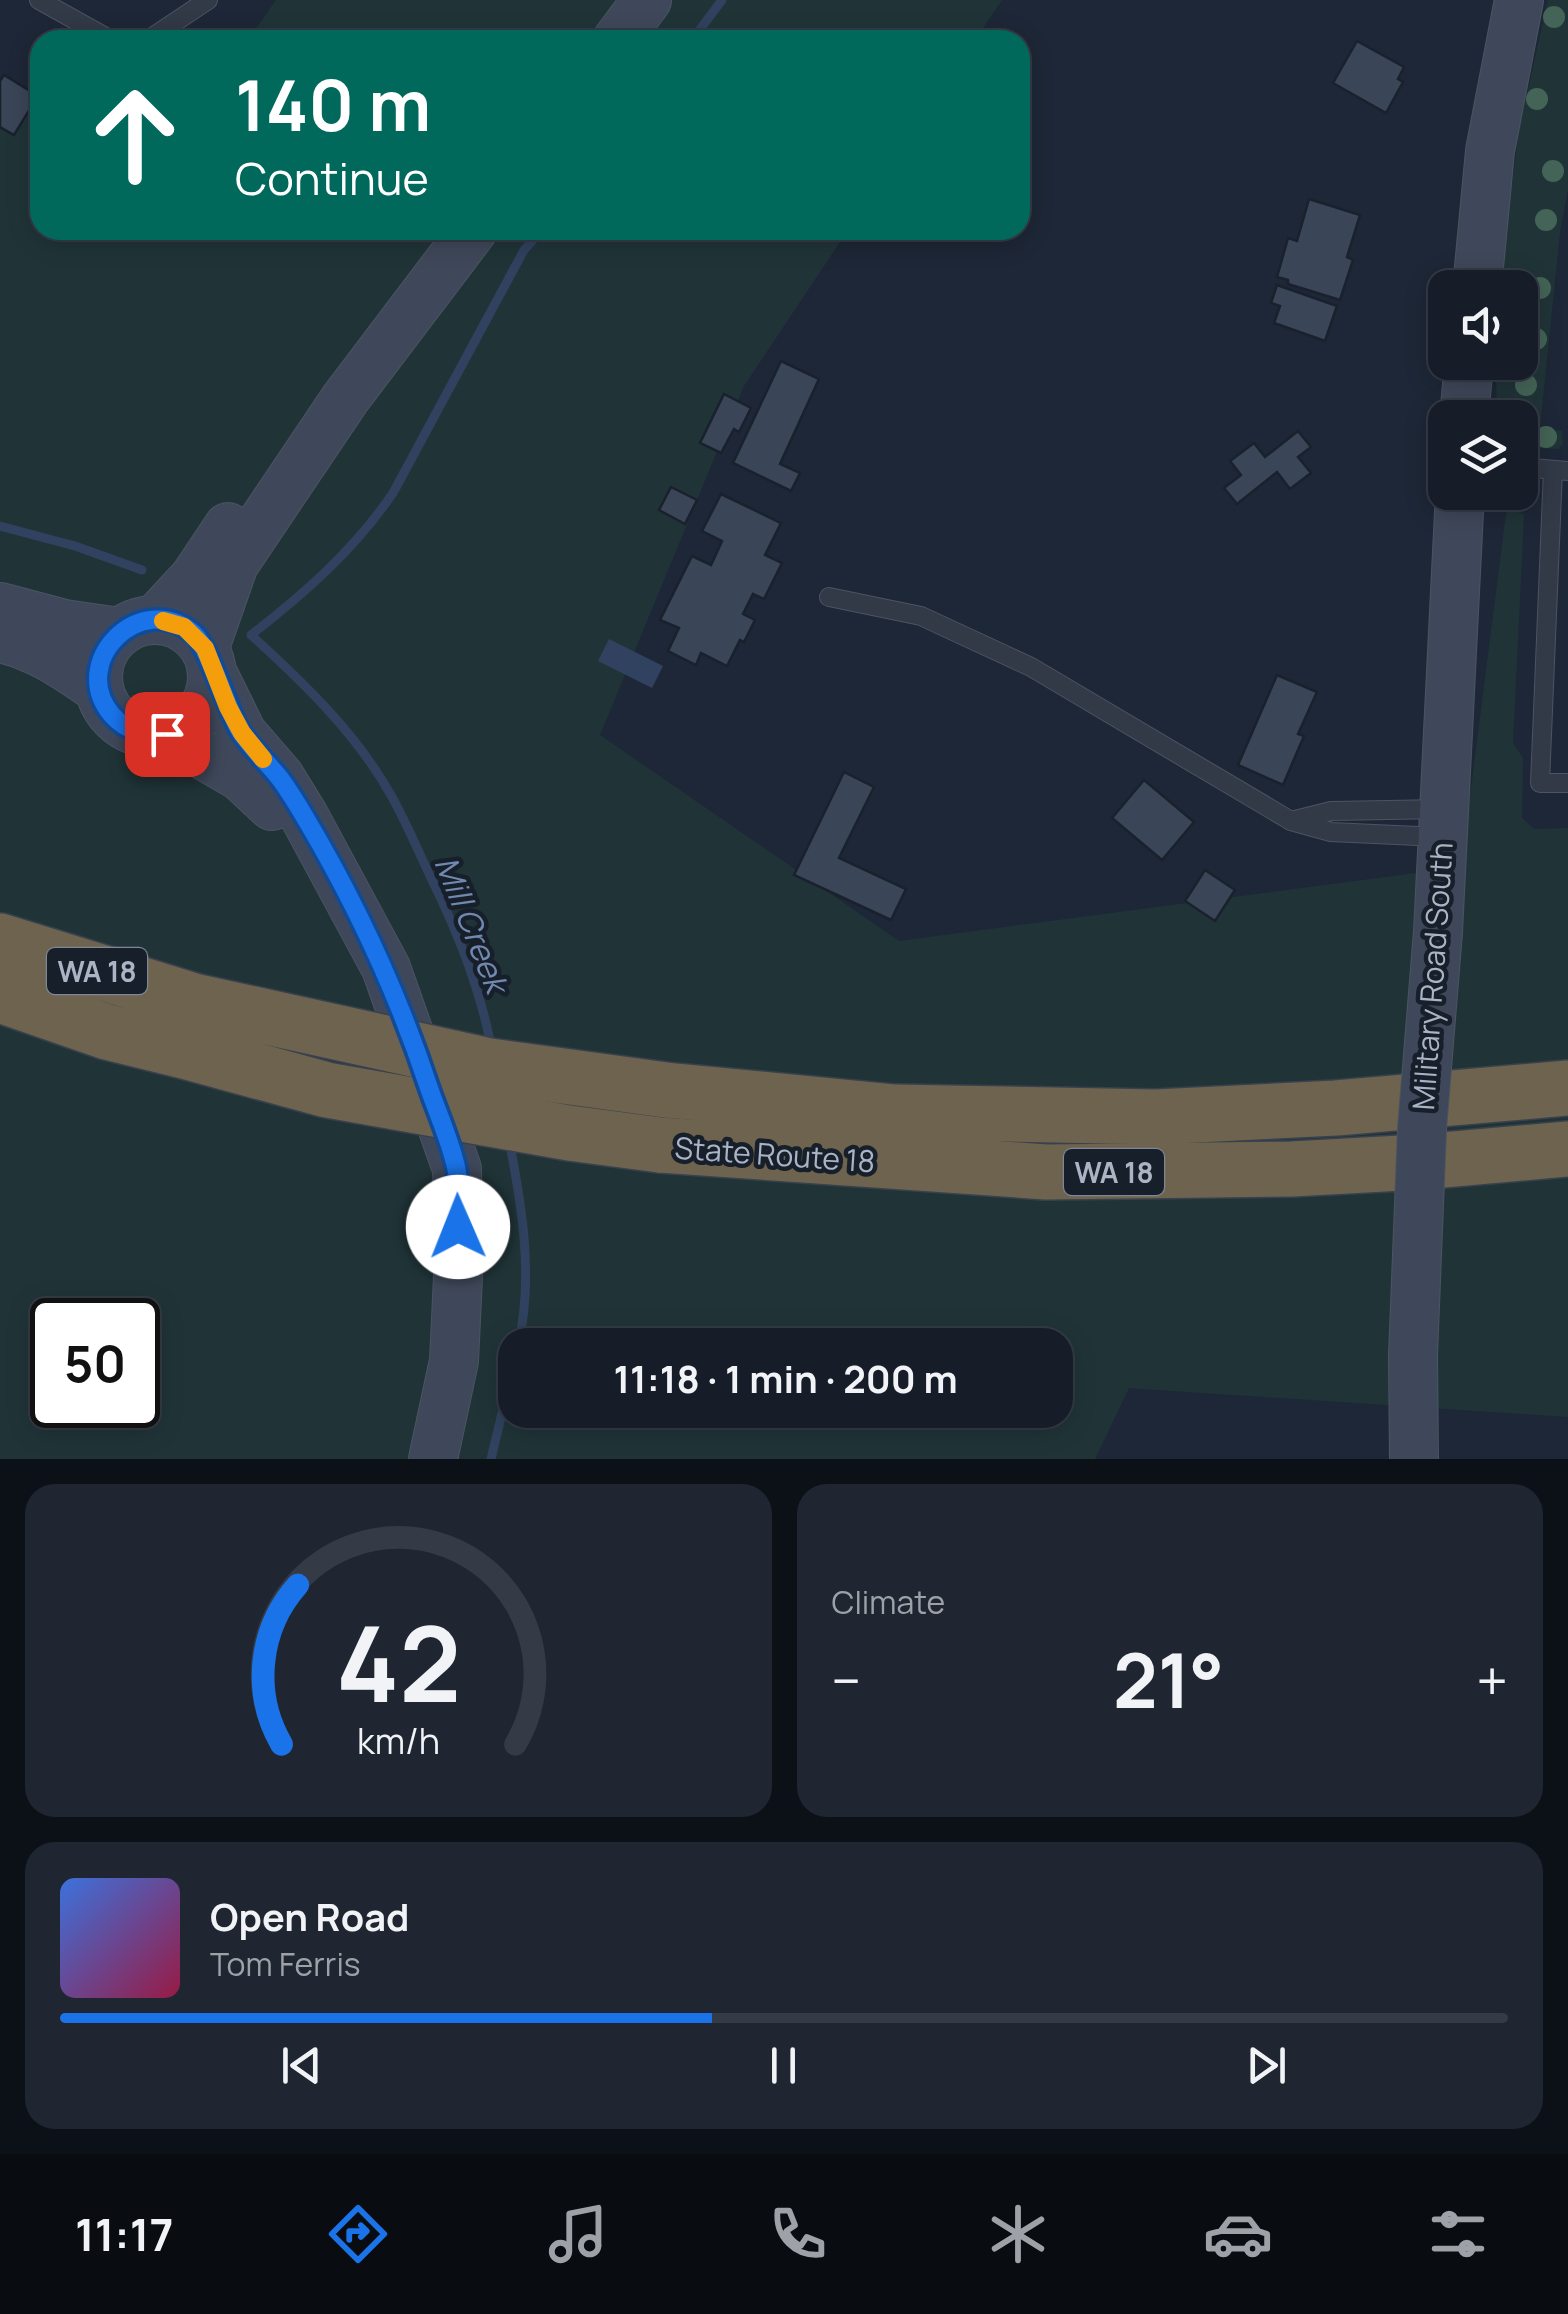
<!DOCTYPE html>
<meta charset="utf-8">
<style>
body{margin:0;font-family:Manrope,sans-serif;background:#1f2631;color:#f1f3f6;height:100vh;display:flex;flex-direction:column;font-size:38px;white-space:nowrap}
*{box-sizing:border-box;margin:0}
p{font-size:32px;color:#9ea2a8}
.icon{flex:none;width:55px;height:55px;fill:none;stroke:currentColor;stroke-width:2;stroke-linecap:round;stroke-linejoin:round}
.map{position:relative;height:1459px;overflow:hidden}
.drawer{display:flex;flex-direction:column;gap:25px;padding:25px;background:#0c1017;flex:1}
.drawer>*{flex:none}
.banner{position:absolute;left:30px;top:30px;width:1000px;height:210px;border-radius:30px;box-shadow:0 5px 25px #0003,0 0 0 2px #353b46;background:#00695c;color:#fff;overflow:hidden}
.buttons{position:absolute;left:1428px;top:270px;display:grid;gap:20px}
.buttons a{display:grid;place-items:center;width:110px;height:110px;border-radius:20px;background:#161d29;box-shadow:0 5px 25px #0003,0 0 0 2px #353b46;font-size:50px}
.speed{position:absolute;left:30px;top:1298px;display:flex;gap:20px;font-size:50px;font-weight:700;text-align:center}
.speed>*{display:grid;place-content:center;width:130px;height:130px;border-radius:50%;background:#161d29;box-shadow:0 5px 25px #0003,0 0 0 2px #353b46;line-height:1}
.speed .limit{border:5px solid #111;border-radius:15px;background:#fff;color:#111}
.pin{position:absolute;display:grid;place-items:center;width:85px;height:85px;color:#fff;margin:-42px;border-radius:20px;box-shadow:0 5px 15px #0006}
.me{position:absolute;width:110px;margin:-55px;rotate:359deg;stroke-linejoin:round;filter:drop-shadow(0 0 8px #0008)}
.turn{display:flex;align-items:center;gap:35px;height:210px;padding:0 40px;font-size:45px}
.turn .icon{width:130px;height:130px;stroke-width:2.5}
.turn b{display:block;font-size:70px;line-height:85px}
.big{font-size:75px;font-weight:700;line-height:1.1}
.drawer .tile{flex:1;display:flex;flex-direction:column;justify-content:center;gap:15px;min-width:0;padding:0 35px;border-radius:30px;background:#1f2631}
.drawer .dial{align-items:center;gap:0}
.dial svg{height:260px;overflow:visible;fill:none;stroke:#353b46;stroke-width:7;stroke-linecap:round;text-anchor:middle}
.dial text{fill:#f1f3f6;stroke:none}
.song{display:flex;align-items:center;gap:30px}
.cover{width:120px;height:120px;border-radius:15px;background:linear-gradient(135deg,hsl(220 70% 55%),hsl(340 70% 35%))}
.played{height:10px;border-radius:5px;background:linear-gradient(90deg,#1a73e8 45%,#353b46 45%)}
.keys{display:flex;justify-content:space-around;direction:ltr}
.heat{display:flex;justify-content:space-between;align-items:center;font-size:55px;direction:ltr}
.drawer .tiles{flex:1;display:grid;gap:25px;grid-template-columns:1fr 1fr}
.tile:last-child{grid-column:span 2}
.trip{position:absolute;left:498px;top:1328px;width:575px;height:100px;border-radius:30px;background:#161d29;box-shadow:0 5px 25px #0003,0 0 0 2px #353b46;font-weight:700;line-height:100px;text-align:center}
.dock{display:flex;height:160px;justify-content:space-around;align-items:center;background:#090c10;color:#9ea2a8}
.dock .icon{width:70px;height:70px}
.dock .selected{color:#1a73e8}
.dock b{font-size:45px;color:#f1f3f6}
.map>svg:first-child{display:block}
</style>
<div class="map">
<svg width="1568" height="1459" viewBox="0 0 1568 1459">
<rect width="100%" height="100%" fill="#1e2737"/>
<g fill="#203438" fill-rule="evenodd">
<path d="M 276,0 L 1002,0 L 975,40 L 248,40 Z"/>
<path d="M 1548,0 L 1568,0 L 1568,189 L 1560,232 L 1540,428 L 1562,431 L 1563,443 L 1559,449 L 1520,447 L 1520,418 L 1497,417 L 1496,371 L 1490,363 L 1520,362 L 1520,288 L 1498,287 L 1520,125 Z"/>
<path d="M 0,85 L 40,101 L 40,230 L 848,230 L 744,386 L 600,735 L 899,941 L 1461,867 L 1507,506 L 1524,515 L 1513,743 L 1523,758 L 1522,818 L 1534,829 L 1568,828 L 1568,1417 L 1129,1388 L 1095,1459 L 0,1459 ZM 52,1320 L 138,1320 L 138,1405 L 52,1405 ZM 515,1345 L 1055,1345 L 1055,1410 L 515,1410 Z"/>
</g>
<path fill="#30425f" d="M 609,639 L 663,666 L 652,688 L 598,661 Z"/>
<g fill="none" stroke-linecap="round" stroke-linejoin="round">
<g stroke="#30425f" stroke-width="9">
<path d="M 692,40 L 722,0"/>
<path d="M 0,526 L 75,546 L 142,570"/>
<path d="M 491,1046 C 480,988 458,933 432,880 C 419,853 407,824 392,797 C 358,735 303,682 251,635 C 305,593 354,550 393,493 L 524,250 L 542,230"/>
<path d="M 509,1140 C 522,1206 534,1279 518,1345"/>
<path d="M 491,1459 L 515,1359"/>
</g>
</g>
<g fill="#3a4557" stroke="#19212d" stroke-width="2.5">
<path d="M 1357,41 L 1404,67 L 1398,79 L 1403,82 L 1386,113 L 1333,83 Z"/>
<path d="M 4,75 L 38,96 L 14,135 L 0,127 L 0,81 Z"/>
<path d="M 1309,199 L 1360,215 L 1347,257 L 1353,260 L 1340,300 L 1288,284 L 1288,280 L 1277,277 L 1288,238 L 1297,241 Z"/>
<path d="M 1277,285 L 1337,306 L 1325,341 L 1274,323 L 1280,306 L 1271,303 Z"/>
<path d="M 781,361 L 819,379 L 780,464 L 800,473 L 791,491 L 733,463 Z"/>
<path d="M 724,394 L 751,408 L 739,432 L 734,429 L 721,453 L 700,443 Z"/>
<path d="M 1298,431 L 1311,447 L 1298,457 L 1311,473 L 1290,489 L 1277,472 L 1237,504 L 1224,488 L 1241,475 L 1230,461 L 1254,443 L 1265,457 Z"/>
<path d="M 671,487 L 697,500 L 685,524 L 659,510 Z"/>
<path d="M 721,494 L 781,523 L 765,555 L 782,563 L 764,599 L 753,594 L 743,614 L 755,620 L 744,642 L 740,640 L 727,666 L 701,653 L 696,665 L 668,651 L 679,628 L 660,620 L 692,556 L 711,565 L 722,541 L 702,531 Z"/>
<path d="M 1277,675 L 1317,692 L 1298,734 L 1304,736 L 1283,785 L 1238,765 Z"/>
<path d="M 844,772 L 874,787 L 839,858 L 906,889 L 891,920 L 794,875 Z"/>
<path d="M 1144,780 L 1194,822 L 1162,860 L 1112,818 Z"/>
<path d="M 1205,870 L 1235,890 L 1215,921 L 1185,901 Z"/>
</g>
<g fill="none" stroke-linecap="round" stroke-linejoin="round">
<g stroke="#4c5462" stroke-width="20">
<g id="lane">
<path d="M 39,0 L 111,40"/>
<path d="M 148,40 L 208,0"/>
<path d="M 1520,467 L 1568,471"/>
<path d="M 1553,470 L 1540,783 L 1568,783"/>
<path d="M 829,597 L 921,616 L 1031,667 L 1291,821"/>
<path d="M 1439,837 L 1331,832 L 1291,821 L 1331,811 L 1444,809"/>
</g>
</g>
<g stroke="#4c5462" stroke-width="50">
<g id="secondary">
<path d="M 617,40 L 647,0"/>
<path d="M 1477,288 L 1490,151 L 1519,0"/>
<path d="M 1464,418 L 1469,362"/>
<path d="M 0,607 L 64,624 L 119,632"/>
<circle cx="155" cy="677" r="57"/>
<path d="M 155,620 L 194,578 L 228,527"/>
<path d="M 0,638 C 39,647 67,667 99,689"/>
<path d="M 205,647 L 234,564 L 345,399 L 473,230"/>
<path d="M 213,674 L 242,733 L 280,777 L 304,816 L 386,968 L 457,1169 L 459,1256 L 454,1361 L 433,1459"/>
<path d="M 167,734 L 241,777 L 272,806"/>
<path d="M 1438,932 L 1460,492"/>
<path d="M 1413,1356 L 1414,1459"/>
</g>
</g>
<g stroke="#39414e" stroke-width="58">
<g id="highway">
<path d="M 0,941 L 194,1001"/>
<path d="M 0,995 L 107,1032 L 184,1051"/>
<path d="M 666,1090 L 895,1112 L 1156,1117 L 1336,1108 L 1568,1088"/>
<path d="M 660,1145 L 1046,1172 L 1292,1169 L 1420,1162 L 1568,1149"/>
</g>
</g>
<use href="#lane" stroke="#323947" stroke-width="18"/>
<use href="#secondary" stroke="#3f485a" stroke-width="48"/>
<use href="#highway" stroke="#6e634e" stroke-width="55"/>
<g stroke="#4c5462" stroke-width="50" stroke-linecap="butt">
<path id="secondary-bridge" d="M 1413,1356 L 1422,1129 L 1438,932"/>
</g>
<g stroke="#39414e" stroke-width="58" stroke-linecap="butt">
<g id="highway-bridge">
<path d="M 194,1001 L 490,1066 L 666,1090"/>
<path d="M 184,1051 L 327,1090 L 569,1133 L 660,1145"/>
</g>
</g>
<use href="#secondary-bridge" stroke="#3f485a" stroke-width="48"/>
<use href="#highway-bridge" stroke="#6e634e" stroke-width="55"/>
</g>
<g fill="#436456">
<circle cx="1554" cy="17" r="11"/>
<circle cx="1537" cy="99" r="11"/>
<circle cx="1553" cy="171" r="11"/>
<circle cx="1546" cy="220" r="11"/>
<circle cx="1540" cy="288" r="11"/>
<circle cx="1536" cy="339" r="11"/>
<circle cx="1526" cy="385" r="11"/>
<circle cx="1546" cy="437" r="11"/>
</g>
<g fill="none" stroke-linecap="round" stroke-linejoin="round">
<g stroke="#114b97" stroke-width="25">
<path id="route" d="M 167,734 C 146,735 127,732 112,715 C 67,662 141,588 194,634 C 209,648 226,706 239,729 C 250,747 265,760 278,776 C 287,787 295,801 303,814 C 355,901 397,991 429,1088 C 438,1114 450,1140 456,1167 C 460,1185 458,1208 458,1227"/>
</g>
<use href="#route" stroke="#1a73e8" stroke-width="18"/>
<path stroke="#f59e0b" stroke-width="18" d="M 163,621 L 184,627 L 205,648 L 228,707 L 242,733 L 263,759"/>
</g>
<g text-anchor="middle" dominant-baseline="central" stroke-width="9" stroke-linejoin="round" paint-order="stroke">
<g fill="#171f2b" stroke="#7f8796" stroke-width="2.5">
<rect x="47" y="948" width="100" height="46" rx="8"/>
<rect x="1064" y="1149" width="100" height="46" rx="8"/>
</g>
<g font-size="28" font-weight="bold" fill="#abb4c4">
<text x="97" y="971">WA 18</text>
<text x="1114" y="1172">WA 18</text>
</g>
<g font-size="30" fill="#abb4c4" stroke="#171f2b">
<text transform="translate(1432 976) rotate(-86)">Military Road South</text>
<text transform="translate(775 1154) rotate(4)">State Route 18</text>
</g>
<g font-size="32" font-style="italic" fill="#7289af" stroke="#171f2b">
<text transform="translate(472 924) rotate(68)">Mill Creek</text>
</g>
</g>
</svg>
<div class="buttons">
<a><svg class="icon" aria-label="sound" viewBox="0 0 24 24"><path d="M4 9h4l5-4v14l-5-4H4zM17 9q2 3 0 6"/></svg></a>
<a><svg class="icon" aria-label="layers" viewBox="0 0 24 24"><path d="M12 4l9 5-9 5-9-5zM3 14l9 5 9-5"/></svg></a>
</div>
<div class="speed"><div class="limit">50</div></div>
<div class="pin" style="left:167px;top:734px;background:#d93025"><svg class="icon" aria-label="arrive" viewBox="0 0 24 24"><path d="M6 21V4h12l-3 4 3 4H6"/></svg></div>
<svg class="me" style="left:458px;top:1227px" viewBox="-20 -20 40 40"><circle r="19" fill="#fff"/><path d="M0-13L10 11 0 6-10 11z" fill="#1a73e8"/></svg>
<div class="trip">11:18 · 1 min · 200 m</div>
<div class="banner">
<div class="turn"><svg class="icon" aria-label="ahead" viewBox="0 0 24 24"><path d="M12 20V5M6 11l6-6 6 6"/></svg><div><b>140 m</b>Continue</div></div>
</div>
</div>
<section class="drawer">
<div class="tiles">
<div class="tile dial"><svg viewBox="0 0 100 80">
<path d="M14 69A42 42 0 1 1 86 69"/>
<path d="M14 69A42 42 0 0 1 19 20" stroke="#1a73e8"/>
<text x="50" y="56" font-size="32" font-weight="700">42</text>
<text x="50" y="72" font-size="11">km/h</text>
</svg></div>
<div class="tile"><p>Climate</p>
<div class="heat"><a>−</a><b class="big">21°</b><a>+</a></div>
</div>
<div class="tile">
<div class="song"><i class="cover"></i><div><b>Open Road</b><p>Tom Ferris</p></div></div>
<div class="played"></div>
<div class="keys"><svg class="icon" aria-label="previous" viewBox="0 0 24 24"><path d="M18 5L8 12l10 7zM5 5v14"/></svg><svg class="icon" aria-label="pause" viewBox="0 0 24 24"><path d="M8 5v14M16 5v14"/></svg><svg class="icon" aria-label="next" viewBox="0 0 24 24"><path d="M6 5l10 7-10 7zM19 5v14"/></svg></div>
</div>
</div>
</section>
<nav class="dock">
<b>11:17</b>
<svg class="icon selected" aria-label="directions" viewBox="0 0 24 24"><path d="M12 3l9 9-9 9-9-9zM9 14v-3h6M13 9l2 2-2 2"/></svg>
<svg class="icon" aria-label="music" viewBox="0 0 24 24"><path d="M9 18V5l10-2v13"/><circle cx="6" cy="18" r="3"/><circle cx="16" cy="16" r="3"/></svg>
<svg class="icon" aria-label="phone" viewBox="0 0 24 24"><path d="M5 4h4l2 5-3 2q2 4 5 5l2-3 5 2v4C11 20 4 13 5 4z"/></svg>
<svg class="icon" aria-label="climate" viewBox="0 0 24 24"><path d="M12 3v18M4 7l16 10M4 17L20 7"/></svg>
<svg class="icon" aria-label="car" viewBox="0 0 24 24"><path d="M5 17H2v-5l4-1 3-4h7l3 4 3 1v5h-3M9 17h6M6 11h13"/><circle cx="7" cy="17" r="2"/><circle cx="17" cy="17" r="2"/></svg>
<svg class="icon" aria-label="filters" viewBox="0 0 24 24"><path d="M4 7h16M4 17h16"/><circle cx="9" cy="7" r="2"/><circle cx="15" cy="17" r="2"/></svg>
</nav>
